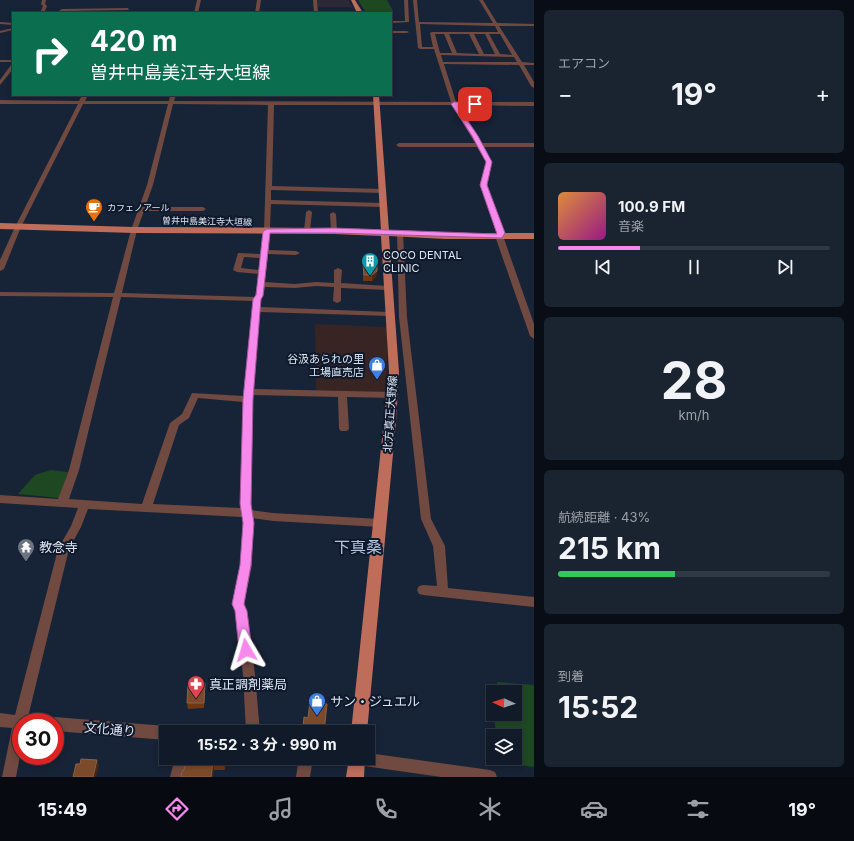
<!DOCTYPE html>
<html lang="ja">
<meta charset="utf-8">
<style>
body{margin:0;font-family:Inter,"Noto Sans JP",sans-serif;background:#1a2330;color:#f1f3f6;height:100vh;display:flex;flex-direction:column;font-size:15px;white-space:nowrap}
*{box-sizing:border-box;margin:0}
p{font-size:13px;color:#9ca1a8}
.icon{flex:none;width:22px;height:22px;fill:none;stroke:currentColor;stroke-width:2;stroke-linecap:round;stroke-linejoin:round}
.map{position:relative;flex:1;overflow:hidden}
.panel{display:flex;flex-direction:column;gap:10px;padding:10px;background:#090e16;width:320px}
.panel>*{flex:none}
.banner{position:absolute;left:12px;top:12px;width:380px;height:84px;border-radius:0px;box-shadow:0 2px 6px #0003,0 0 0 1px #303845;background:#0b6e4f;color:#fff;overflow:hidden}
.needle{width:26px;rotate:273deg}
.fabs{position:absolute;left:486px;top:685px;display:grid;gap:8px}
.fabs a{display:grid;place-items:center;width:36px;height:36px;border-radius:0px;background:#111a28;box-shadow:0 2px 6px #0003,0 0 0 1px #303845;font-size:20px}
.speed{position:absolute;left:12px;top:713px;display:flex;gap:8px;font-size:20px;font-weight:700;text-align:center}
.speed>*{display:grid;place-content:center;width:52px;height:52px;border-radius:50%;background:#111a28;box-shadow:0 2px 6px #0003,0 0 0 1px #303845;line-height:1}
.speed .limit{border:6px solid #d22;background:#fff;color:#111}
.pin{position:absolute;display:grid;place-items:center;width:34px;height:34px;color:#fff;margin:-17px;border-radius:8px;box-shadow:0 2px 6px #0006}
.me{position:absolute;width:44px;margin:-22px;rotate:353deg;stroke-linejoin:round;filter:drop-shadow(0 0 3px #0008)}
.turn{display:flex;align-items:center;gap:14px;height:84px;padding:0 12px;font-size:18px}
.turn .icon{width:52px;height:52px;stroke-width:2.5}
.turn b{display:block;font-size:28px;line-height:34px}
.big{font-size:30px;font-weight:700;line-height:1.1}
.panel .tile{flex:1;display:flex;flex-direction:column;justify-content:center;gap:6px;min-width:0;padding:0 14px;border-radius:6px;background:#1a2330}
.panel .dial{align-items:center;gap:0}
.dial b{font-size:52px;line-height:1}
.song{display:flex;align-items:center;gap:12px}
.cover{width:48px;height:48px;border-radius:6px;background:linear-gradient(135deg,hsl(30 70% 55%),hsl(310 70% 35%))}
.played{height:4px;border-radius:2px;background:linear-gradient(90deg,#f788ec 30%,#303845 30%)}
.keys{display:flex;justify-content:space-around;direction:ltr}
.heat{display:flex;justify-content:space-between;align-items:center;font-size:22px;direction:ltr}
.charge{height:6px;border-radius:3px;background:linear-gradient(90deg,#34c759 43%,#303845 0)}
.trip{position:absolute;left:159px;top:725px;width:216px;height:40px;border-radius:0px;background:#111a28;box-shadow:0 2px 6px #0003,0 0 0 1px #303845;font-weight:700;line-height:40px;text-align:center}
.dock{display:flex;height:64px;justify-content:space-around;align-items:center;background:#070a10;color:#9ca1a8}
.dock .icon{width:28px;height:28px}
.dock .selected{color:#f788ec}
.dock b{font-size:18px;color:#f1f3f6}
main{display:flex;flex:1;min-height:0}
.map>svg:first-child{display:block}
</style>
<main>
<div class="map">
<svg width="534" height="777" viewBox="0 0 534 777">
<rect width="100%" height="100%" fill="#172336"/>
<path fill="#2d2736" d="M 317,0 L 348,0 L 352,7 L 318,7 Z"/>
<path fill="#382423" d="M 315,324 L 388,327 L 386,394 L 316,391 Z"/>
<g fill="#1e4821">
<path d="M 358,0 L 387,0 L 393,11 L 365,11 Z"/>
<path d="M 51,470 L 68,472 L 59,498 L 18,494 L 35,475 Z"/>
<path d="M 497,682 L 534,685 L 534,767 L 500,762 L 500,758 L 515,758 L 515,736 L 497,736 L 493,714 L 515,714 L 515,692 L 498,692 Z"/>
</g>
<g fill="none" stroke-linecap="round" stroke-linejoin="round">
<g fill="#704940" fill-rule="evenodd">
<path d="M 42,0 L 46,0 L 45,4 L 47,6 L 44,13 L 40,13 L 43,6 L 41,4 Z"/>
<path d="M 197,0 L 201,0 L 198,13 L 194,13 Z"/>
<path d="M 257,0 L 261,0 L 259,13 L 255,13 Z"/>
<path d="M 313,0 L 317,0 L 318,13 L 314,13 Z"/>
<path d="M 404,0 L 408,0 L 409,22 L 391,23 L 391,21 L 405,21 Z"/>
<path d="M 413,0 L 417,0 L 419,22 L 493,23 L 479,0 L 483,0 L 497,23 L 534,24 L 534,26 L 499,26 L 522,62 L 534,63 L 534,65 L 524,65 L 534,82 L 534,88 L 531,86 L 519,65 L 444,64 L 456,102 L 534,102 L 534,106 L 457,105 L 481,143 L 534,143 L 534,147 L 483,147 L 492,162 L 486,185 L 505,233 L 503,236 L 534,324 L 534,339 L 530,336 L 495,236 L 498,233 L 480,185 L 486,162 L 477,147 L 399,147 L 396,145 L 399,143 L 475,143 L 452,105 L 274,105 L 272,186 L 382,189 L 385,191 L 382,193 L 271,190 L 271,200 L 383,203 L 386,205 L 383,207 L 271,204 L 269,250 L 296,251 L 300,253 L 296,255 L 268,254 L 265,282 L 295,284 L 316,282 L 334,283 L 334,270 L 338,268 L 342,270 L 341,283 L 388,286 L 392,288 L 388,290 L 341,288 L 341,301 L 337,303 L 333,301 L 334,287 L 316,286 L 295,288 L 265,287 C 264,294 261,299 260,307 L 390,312 L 394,314 L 390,316 L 260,312 L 253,389 L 392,392 L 397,395 L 392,398 L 347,397 L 349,429 L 347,431 L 341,431 L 339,429 L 338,397 L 253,395 L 251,510 L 273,513 L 380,519 L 384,520 L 385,523 L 384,526 L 380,527 L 273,521 L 253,518 L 252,565 L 244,604 L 247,611 L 255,675 L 260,732 L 246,732 L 243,675 L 235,611 L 232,604 L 240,565 L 243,523 L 242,517 L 88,509 L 81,527 L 69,549 L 28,717 L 32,722 L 21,722 L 21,751 L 16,777 L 2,777 L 12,728 L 0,727 L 0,713 L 15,715 L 58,549 L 71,526 L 78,508 L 0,503 L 0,495 L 58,499 L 69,470 L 113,297 L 0,296 L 0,292 L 114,293 L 131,230 L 147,185 L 168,104 L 83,104 L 21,227 L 4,269 L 0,271 L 0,260 L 15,227 L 78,104 L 0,104 L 0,100 L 79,101 L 82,95 L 88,95 L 85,101 L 169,101 L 170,95 L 176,95 L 174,101 L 451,102 L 434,49 L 420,49 L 418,48 ZM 420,24 L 495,26 L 498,32 L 432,32 L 430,33 L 433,47 L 422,47 ZM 435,34 L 444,34 L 452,53 L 440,53 ZM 449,34 L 469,34 L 479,54 L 457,53 ZM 474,34 L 485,34 L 495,54 L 484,54 ZM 489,34 L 500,34 L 512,55 L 500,54 ZM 441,55 L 514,57 L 517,62 L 443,62 ZM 173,104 L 268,105 L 264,231 L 261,254 L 238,253 L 233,270 L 237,272 L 259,274 L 255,297 L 122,293 L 137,230 L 144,211 L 203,211 L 206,209 L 203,207 L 145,207 L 153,185 ZM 244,257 L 260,258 L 259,270 L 241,268 ZM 121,297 L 253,301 L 244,396 L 192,393 L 182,414 L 170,423 L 142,504 L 69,499 L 79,470 ZM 198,398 L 243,402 L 240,508 L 153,504 L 179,425 L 189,418 Z"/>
<path d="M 128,8 L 129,10 L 63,11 L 61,13 L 56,13 L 62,9 Z"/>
<path d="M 0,22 L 13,23 L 13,25 L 0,24 Z"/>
<path d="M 13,28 L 13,30 L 0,33 L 0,31 Z"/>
<path d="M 391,31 L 407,31 L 409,32 L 407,33 L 391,33 Z"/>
<rect x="0" y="60" width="13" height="2"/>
<path d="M 11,65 L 13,65 L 13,69 L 0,85 L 0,80 Z"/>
<path d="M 309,210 L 312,212 L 310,231 L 307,233 L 304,231 L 306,212 Z"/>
<path d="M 333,212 L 336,214 L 337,231 L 334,233 L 331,231 L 330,214 Z"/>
<path d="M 400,231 L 403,233 L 407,317 L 431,519 L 445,546 L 448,588 L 534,597 L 534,607 L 423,595 L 419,594 L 417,590 L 419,586 L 423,585 L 437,586 L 433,546 L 421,519 L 399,317 L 397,233 Z"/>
<path d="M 55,717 L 166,726 L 171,728 L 172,732 L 166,732 L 166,740 L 55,731 L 55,722 L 49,722 L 50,719 Z"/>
<path d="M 368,753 L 490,770 L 495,772 L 497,777 L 441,777 L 357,765 L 352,763 L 350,758 L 368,758 Z"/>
<path d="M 175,758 L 189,758 L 184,777 L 170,777 Z"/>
<path d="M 299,758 L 313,758 L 310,777 L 296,777 Z"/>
</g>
<g fill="#bd6d5a" fill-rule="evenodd">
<path d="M 351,0 L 355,0 L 363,13 L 357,13 Z"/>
<path d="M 373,95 L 379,95 L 389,231 L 445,233 L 534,233 L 534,239 L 445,239 L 389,236 L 399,372 L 396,422 L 367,732 L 351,732 L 389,372 L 381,236 L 334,234 L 134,233 L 0,229 L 0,223 L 134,227 L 334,228 L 381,231 Z"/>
<path d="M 349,758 L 365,758 L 364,777 L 346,777 Z"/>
</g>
</g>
<g fill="#6f3712">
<path d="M 363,265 L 377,271 L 376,277 L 372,281 L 363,281 Z"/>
<path d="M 205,683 L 205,689 L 204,708 L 188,709 L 187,703 Z"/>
<path d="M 304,717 L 324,732 L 303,732 Z"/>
<path d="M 187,758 L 226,758 L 225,770 L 214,770 Z"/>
</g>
<g fill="#472716">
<path d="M 377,271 L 376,277 L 372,281 L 372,275 Z"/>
<path d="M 224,758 L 226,758 L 225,770 L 224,763 Z"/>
<path d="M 97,760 L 99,765 L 96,777 L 93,777 Z"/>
<path d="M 213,762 L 214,770 L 213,777 L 211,777 Z"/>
</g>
<g fill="#7b4a2a" stroke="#8a624a">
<path d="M 363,265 L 377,265 L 377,271 L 372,275 L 364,275 Z"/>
<path d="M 188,683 L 205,683 L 204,703 L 187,703 Z"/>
<path d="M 310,701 L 327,704 L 324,732 L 303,729 L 304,717 L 308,718 Z"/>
<path d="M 187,758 L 224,758 L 224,763 L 213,762 L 211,777 L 181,777 L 182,771 L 184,770 Z"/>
<path d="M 81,759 L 97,760 L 93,777 L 73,777 L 76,764 L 80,764 Z"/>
</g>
<path fill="#f788ec" stroke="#a15899" d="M 454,102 L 475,102 L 478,104 L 475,105 L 458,106 L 478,136 L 492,162 L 487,185 L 505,233 L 502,238 L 334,233 L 270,233 L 263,296 L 261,299 L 253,399 L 251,504 L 254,523 L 251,565 L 244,604 L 247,611 L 252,650 L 250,654 L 246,655 L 241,654 L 239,650 L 235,611 L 232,604 L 240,565 L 243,523 L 240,504 L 243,399 L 253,299 L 256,295 L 263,231 L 267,229 L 334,228 L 497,234 L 480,185 L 486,162 L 472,136 L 451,104 Z"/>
<defs>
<g id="cafe-pin" transform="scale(0.9)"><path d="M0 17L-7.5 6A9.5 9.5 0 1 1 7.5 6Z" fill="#e8710a" stroke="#0e192c"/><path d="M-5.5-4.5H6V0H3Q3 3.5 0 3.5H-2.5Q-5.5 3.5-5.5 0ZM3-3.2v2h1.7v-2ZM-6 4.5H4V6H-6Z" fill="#fff"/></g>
<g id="building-pin" transform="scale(0.9)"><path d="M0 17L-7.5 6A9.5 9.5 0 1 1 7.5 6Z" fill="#0f9aa8" stroke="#0e192c"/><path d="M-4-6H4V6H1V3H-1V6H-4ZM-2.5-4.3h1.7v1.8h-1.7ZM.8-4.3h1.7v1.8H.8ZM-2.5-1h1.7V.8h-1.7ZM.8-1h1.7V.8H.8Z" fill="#fff"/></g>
<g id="shop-pin" transform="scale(0.9)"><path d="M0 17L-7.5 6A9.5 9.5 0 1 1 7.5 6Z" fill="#3f7fe0" stroke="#0e192c"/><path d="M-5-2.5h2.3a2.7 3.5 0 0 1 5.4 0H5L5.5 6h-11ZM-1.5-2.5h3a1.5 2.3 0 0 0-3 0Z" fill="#fff"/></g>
<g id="temple-pin" transform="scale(0.9)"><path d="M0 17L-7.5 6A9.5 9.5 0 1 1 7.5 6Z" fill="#6b7280" stroke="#0e192c"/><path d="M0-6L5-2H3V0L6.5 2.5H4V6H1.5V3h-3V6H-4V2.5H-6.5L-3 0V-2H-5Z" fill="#fff"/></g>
<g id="pharmacy-pin" transform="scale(0.9)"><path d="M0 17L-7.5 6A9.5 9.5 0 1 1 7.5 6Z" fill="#e0444e" stroke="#0e192c"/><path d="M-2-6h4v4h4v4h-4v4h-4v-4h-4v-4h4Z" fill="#fff"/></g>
</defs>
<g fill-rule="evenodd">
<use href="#cafe-pin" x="94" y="207"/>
<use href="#building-pin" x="370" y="261"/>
<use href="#shop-pin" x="377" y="365"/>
<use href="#temple-pin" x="26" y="547"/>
<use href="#pharmacy-pin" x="196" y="684"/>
<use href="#shop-pin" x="317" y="701"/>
</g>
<g text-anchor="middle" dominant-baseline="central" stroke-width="4" stroke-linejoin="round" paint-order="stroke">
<g font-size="9" fill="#dde6f3" stroke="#0e192c" text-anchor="start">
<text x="107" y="207">カフェノアール</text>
</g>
<g font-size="9" fill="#dde6f3" stroke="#0e192c">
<text transform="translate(207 221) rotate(1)">曽井中島美江寺大垣線</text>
</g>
<g font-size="11" fill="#dde6f3" stroke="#0e192c" text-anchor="start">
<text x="383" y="255">COCO DENTAL<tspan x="383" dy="13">CLINIC</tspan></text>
<text x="364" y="359" text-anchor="end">谷汲あられの里<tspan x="364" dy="13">工場直売店</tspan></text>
</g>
<g font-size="11" fill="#dde6f3" stroke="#0e192c">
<text transform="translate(390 414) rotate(-86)">北方真正大野線</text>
</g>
<g font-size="13" fill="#dde6f3" stroke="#0e192c" text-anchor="start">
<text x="39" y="547">教念寺</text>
<text x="209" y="684">真正調剤薬局</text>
<text x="330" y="701">サン・ジュエル</text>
</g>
<g font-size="13" fill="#dde6f3" stroke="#0e192c">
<text transform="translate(110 729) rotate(5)">文化通り</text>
</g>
<g font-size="16" fill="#b3c3dd" stroke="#0e192c">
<text x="358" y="547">下真桑</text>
</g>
</g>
</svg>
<div class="fabs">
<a><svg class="needle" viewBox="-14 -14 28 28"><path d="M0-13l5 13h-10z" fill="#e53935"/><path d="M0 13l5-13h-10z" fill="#9ca1a8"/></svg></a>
<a><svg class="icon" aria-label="layers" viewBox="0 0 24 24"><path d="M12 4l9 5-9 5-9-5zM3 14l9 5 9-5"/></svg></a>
</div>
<div class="speed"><div class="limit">30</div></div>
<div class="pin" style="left:475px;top:104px;background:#d93025"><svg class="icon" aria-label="arrive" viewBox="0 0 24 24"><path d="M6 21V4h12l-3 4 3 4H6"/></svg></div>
<svg class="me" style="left:246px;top:650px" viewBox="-20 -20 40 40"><path d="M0-17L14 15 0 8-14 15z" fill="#f788ec" stroke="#fff" stroke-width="4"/></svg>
<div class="trip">15:52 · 3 分 · 990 m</div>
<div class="banner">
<div class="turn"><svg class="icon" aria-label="right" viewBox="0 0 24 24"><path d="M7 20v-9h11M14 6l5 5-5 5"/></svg><div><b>420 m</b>曽井中島美江寺大垣線</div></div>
</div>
</div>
<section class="panel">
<div class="tile"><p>エアコン</p>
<div class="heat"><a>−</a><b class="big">19°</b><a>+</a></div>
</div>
<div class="tile">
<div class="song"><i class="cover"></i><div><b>100.9 FM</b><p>音楽</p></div></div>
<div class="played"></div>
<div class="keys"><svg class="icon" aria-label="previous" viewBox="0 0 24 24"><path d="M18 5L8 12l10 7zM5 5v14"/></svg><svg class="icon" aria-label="pause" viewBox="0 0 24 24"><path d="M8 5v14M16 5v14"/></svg><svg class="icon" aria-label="next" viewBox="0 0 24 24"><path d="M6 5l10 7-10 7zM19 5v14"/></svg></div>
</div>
<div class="tile dial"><b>28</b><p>km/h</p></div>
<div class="tile"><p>航続距離 · 43%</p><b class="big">215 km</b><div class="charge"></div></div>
<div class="tile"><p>到着</p><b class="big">15:52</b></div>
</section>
</main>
<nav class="dock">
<b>15:49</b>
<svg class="icon selected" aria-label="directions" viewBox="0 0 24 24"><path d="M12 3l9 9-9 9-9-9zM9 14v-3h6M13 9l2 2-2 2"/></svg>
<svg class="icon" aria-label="music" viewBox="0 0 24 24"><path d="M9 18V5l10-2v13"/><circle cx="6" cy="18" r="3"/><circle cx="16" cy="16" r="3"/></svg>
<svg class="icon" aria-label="phone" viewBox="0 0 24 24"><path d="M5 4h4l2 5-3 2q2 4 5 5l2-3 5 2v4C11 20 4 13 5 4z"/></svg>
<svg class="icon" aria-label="climate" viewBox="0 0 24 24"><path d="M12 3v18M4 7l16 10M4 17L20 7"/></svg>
<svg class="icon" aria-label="car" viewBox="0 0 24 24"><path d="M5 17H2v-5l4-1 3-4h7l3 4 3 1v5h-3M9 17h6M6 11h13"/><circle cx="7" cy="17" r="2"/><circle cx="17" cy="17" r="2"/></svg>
<svg class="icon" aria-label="filters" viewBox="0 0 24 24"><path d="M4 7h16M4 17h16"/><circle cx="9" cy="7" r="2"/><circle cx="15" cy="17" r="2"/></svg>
<b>19°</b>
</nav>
